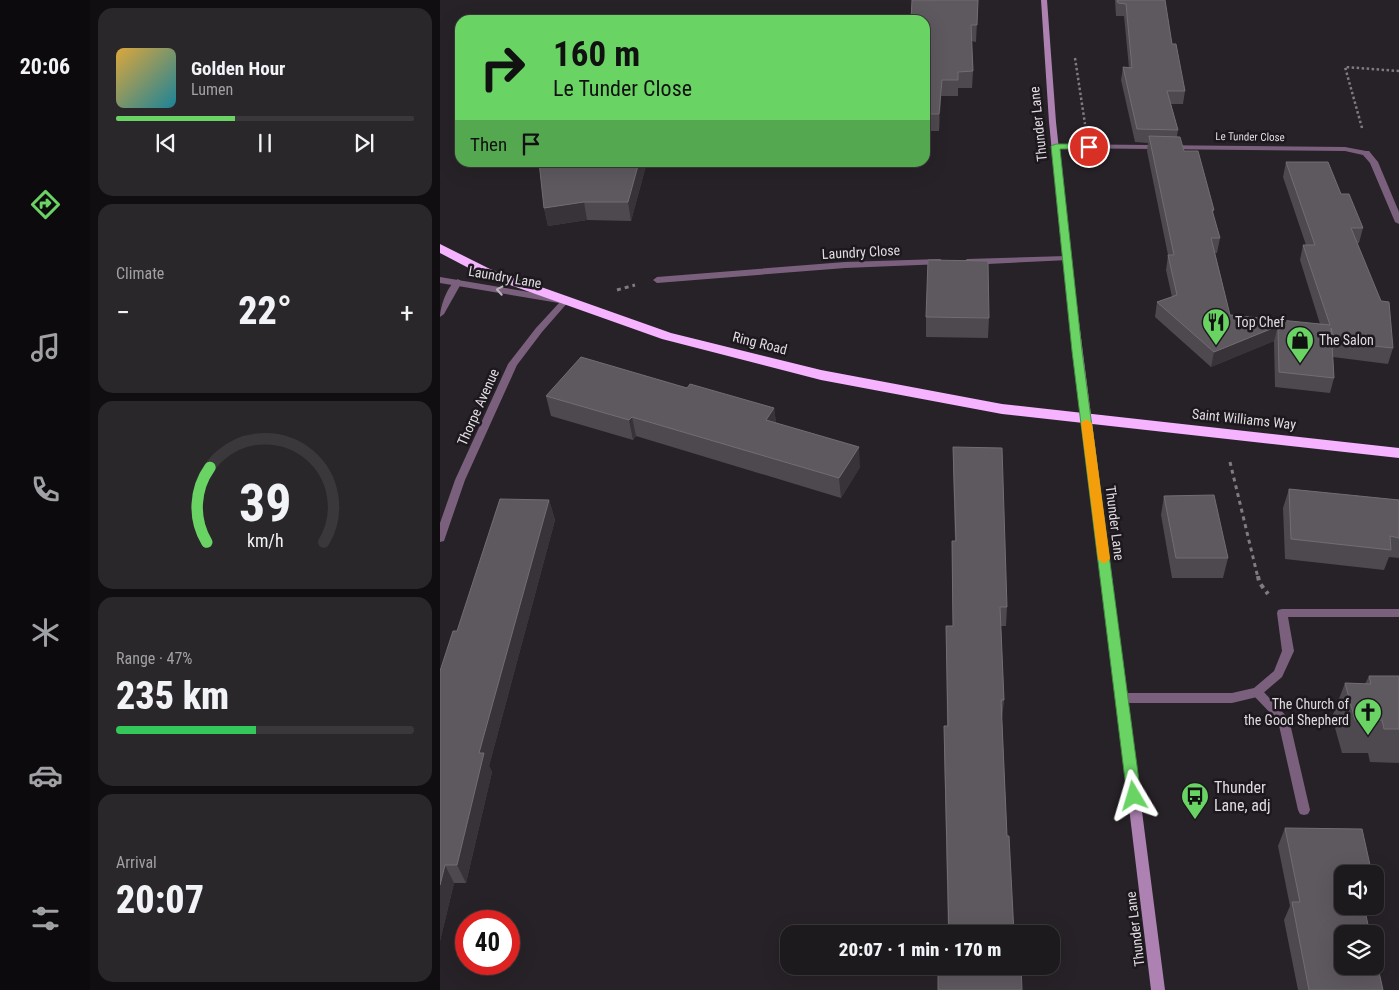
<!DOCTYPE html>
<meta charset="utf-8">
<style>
body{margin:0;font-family:"Roboto Condensed",sans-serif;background:#2a272a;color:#f1f3f6;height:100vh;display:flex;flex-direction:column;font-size:19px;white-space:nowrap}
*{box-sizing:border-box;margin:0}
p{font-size:16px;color:#a0a1a4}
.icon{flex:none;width:28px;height:28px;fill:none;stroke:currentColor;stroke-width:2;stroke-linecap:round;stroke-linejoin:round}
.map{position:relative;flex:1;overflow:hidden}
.details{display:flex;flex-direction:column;gap:8px;padding:8px;background:#100e10;width:350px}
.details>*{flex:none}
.top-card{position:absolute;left:15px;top:15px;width:475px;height:152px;border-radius:15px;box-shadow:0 5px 20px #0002,0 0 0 1px #3b383b;background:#69d464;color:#111;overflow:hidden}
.buttons{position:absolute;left:894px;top:865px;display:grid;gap:10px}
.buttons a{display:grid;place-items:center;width:50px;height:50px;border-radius:10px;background:#1d1a1d;box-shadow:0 5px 20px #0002,0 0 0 1px #3b383b;font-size:25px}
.speed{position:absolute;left:15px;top:910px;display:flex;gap:10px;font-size:25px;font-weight:700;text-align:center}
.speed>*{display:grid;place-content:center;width:65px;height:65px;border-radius:50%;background:#1d1a1d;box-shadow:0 5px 20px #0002,0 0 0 1px #3b383b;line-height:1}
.speed .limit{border:8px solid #d22;background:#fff;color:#111}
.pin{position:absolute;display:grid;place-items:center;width:42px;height:42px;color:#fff;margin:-21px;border:2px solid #fff;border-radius:50%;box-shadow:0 1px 5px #0007}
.me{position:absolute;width:55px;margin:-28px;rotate:353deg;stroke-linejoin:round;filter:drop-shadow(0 0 4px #0008)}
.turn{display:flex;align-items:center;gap:18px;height:105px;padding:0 15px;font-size:22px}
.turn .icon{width:65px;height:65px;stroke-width:2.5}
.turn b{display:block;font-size:35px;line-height:42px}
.then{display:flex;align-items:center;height:48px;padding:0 15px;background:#0003;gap:10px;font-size:19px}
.big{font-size:38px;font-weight:800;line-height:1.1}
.details .card{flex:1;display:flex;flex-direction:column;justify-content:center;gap:8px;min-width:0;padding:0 18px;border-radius:15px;background:#2a272a}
.details .dial{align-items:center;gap:0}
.dial svg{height:130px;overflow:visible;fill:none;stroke:#3b383b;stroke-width:7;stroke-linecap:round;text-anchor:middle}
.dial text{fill:#f1f3f6;stroke:none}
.song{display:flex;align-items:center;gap:15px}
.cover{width:60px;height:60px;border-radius:8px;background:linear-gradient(135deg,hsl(40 70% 55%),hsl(190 70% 35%))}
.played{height:5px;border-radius:2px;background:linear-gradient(90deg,#69d464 40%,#3b383b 40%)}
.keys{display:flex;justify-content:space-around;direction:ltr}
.heat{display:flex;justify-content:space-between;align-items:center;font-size:28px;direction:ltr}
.charge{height:8px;border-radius:4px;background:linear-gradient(90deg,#34c759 47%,#3b383b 0)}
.trip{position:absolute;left:340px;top:925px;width:280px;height:50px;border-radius:15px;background:#1d1a1d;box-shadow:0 5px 20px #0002,0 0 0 1px #3b383b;font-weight:800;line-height:50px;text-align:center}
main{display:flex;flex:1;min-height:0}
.tab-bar{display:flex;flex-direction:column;width:90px;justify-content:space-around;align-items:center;background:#0c0a0c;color:#a0a1a4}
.tab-bar .icon{width:35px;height:35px}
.tab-bar .current{color:#69d464}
.tab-bar b{font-size:22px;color:#f1f3f6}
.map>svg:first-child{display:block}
</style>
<main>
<nav class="tab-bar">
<b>20:06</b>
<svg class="icon current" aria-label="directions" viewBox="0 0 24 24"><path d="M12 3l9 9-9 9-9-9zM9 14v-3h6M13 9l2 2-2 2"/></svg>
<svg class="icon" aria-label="music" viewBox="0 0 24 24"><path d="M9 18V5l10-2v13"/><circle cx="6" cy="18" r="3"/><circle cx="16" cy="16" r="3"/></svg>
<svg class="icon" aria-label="phone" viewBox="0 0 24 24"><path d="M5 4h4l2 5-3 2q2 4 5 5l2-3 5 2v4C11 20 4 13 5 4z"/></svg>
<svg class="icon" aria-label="climate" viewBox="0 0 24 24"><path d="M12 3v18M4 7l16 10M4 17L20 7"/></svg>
<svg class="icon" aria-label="car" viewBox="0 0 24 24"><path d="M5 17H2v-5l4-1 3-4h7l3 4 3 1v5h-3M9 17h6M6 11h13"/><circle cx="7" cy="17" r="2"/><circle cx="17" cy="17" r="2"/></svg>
<svg class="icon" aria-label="filters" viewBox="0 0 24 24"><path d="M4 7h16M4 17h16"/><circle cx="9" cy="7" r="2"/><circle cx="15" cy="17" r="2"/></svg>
</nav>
<section class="details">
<div class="card">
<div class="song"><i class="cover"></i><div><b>Golden Hour</b><p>Lumen</p></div></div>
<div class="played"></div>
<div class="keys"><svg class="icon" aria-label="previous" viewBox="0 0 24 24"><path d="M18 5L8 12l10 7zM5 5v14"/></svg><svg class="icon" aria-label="pause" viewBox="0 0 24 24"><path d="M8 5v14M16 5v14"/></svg><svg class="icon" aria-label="next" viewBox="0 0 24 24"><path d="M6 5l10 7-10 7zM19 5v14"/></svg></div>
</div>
<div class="card"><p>Climate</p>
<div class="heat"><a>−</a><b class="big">22°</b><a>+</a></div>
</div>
<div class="card dial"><svg viewBox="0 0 100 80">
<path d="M14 69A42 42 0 1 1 86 69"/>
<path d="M14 69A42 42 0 0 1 16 23" stroke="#69d464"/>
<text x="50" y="56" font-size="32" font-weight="700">39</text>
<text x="50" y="72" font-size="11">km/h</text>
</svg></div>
<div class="card"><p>Range · 47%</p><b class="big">235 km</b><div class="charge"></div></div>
<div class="card"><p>Arrival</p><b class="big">20:07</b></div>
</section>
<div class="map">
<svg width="959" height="990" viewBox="0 0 959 990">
<rect width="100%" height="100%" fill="#272227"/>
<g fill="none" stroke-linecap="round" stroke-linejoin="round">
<g stroke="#7f7b80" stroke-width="2.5" stroke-dasharray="2.5 2.5" stroke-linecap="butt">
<path d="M 635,58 L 645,124"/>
<path d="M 922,128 L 905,67 L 959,71"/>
</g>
<g stroke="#7f7b80" stroke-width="3" stroke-dasharray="4 4" stroke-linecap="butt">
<path d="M 177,290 L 195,285"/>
<path d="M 790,462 L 818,578"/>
</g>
<path stroke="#7f7b80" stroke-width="4" stroke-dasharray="4.5 4.5" stroke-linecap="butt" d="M 818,576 L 819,582 L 828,594"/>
<g fill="#7b607e" fill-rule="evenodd">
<path d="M 18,279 L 22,282 L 4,314 L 0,317 C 0,306 8,284 18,279 Z"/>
<path d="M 817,687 L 821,689 L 849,719 L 870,810 L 868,814 L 864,815 L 860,814 L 858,810 L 838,721 L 813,695 L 811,692 L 813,689 Z"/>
</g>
<g fill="#7b607e" fill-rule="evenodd">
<path d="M 613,144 L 905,147 L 926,151 L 929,151 L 938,162 L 959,212 L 959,224 L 955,222 L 930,163 L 923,155 L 905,151 L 616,148 L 613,148 Z"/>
<path d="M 626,256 L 629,256 L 629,260 L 527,265 L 523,262 L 527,259 Z"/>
<path d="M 500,259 L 504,262 L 503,264 L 405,268 L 217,283 L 213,280 L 217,277 L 405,262 Z"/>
<path d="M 0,277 L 125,298 L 129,301 L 102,332 L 77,365 L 25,480 L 5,538 L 4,541 L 0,542 L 0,523 L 15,480 L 68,364 L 96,328 L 119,303 L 0,283 Z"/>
<path d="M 842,609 L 959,609 L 959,617 L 848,617 L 854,651 L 842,677 L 821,695 L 817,697 L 792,703 L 683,703 L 679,701 L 677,698 L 679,695 L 683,693 L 792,693 L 814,688 L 834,671 L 842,651 L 837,613 L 838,610 Z"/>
</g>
<path fill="#ad82b2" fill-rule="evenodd" d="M 601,0 L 607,0 L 616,122 L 629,244 L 725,990 L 711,990 L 621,244 L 609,122 Z"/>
<path fill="#f6b3ff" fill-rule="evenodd" d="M 0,244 L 50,269 L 231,333 L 381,370 L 562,404 L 959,448 L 959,458 L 562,414 L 381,380 L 222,339 L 42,275 L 0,253 Z"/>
</g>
<g fill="#4e494f">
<path d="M 538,0 L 536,42 L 531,41 L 533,71 L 532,88 L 518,88 L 518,96 L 501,96 L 499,131 L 485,131 L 485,20 Z"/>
<path d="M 675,0 L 725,0 L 732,44 L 745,91 L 743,104 L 731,104 L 738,130 L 737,136 L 774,210 L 773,213 L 780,238 L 777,253 L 775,253 L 790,315 L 880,324 L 860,260 L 863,245 L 866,245 L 843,177 L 846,162 L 901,194 L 923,228 L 919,243 L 917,243 L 953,348 L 948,364 L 893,357 L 894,378 L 890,393 L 835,387 L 834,341 L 771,367 L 715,317 L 717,302 L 732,297 L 726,270 L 728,255 L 707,151 L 708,143 L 695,142 L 681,80 L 683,67 L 689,68 L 684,16 L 676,16 Z"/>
<path d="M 207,162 L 191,221 L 147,220 L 108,226 L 104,208 Z"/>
<path d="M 486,317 L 549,318 L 548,338 L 486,337 Z"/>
<path d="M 247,388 L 334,408 L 336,423 L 420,467 L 401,498 L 196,436 L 193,440 L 111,416 L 106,396 Z"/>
<path d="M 513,447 L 567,607 L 566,626 L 561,626 L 564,700 L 562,719 L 567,836 L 574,934 L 508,934 L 504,745 L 504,726 L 507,726 L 506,626 L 513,626 L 512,561 L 512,541 L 515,541 L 513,467 Z"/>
<path d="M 849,489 L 959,500 L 959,558 L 949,557 L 944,570 L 845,559 L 843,508 Z"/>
<path d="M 724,496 L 788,558 L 783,578 L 732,578 L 721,515 Z"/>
<path d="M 109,500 L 115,520 L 49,766 L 52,772 L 26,883 L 14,883 L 0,941 L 0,671 L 17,631 Z"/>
<path d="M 929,676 L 959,676 L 959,763 L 930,762 L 928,753 L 902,753 L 892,717 L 905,683 L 925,684 Z"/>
<path d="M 845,828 L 902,874 L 943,990 L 858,990 L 844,920 L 850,906 L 838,846 Z"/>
</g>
<g fill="#383338">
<path d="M 502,80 L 501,96 L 499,131 L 499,114 Z"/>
<path d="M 199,162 L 207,162 L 191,221 L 188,202 Z"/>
<path d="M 144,202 L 147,220 L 108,226 L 104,208 Z"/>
<path d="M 838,326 L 834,341 L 771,367 L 774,352 Z"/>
<path d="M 334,408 L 337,428 L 326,420 Z"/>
<path d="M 192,417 L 196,436 L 193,440 L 189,420 Z"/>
<path d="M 419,447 L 420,467 L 401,498 L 399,478 Z"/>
<path d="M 109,500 L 115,520 L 49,766 L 52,772 L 26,883 L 17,865 L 39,753 Z"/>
<path d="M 5,865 L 14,883 L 0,941 L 0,885 Z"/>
</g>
<g fill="#5e595f" stroke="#726d73">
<path d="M 472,0 L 538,0 L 537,25 L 531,25 L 533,71 L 518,72 L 518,80 L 502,80 L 499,114 L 485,114 L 485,20 L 471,20 Z"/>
<path d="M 677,0 L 725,0 L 732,44 L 736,44 L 745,91 L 727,91 L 738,130 L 697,129 L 683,67 L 692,68 L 686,4 L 678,3 Z"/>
<path d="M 709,136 L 740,137 L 744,151 L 758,151 L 774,210 L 772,210 L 780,238 L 771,238 L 790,315 L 890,325 L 863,245 L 875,245 L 846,162 L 888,162 L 901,194 L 909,194 L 923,228 L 911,228 L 941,301 L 949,302 L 953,348 L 895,342 L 891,328 L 894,378 L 839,372 L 838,326 L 774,352 L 717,302 L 737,295 L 728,255 L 734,255 Z"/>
<path d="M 99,162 L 199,162 L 188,202 L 144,202 L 104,208 Z"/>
<path d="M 488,260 L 548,261 L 549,318 L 486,317 Z"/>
<path d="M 141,357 L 247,388 L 250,384 L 334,408 L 326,420 L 419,447 L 399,478 L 192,417 L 189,420 L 106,396 Z"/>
<path d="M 513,447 L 562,448 L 567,607 L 560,607 L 564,700 L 561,700 L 567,836 L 569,836 L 574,934 L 509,934 L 504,726 L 508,726 L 506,626 L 513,626 L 512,541 L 516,541 Z"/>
<path d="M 849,489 L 959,500 L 959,538 L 950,536 L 951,550 L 851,539 Z"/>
<path d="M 774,495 L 788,558 L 736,558 L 724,496 Z"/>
<path d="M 60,499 L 109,500 L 39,753 L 44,753 L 17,865 L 5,865 L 0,885 L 0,671 L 13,631 L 17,631 Z"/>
<path d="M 929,676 L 959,676 L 959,729 L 944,729 L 942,720 L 915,720 L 905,683 L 931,684 Z"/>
<path d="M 845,828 L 922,829 L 932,874 L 902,874 L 902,906 L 924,906 L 930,934 L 902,934 L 902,966 L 935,966 L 935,954 L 943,990 L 869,990 L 852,902 L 860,902 Z"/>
<path d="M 498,966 L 581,966 L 582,990 L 498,990 Z"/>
</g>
<defs><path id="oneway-chevron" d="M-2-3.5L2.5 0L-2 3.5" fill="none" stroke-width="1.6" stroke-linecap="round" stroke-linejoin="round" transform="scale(1.25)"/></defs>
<use stroke="#bcb1be" href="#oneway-chevron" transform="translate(60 290) rotate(-170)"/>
<path fill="#69d464" stroke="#448a41" d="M 649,144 L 652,145 L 652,149 L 620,149 L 642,351 L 701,796 L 699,800 L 694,802 L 689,800 L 687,796 L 632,351 L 611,146 L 616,144 Z"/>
<path fill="#f59e0b" d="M 646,419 L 652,423 L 670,559 L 664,564 L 658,559 L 641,423 Z"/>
<defs>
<g id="restaurant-pin" transform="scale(1.4375)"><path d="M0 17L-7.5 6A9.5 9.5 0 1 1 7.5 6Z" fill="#69d464" stroke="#1d181e"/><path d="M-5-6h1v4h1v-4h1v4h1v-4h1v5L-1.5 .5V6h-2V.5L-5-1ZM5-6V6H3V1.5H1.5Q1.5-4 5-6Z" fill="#111"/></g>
<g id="shop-pin" transform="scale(1.4375)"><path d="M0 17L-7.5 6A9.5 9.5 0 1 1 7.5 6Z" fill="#69d464" stroke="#1d181e"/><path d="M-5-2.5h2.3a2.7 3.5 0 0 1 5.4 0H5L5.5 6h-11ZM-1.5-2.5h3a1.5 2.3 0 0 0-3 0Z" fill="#111"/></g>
<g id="church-pin" transform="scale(1.4375)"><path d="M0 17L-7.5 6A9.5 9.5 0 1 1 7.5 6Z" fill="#69d464" stroke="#1d181e"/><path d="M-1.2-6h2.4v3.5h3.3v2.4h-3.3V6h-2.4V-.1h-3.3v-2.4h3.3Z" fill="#111"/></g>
<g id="bus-pin" transform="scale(1.4375)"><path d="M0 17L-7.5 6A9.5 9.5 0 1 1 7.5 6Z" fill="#69d464" stroke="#1d181e"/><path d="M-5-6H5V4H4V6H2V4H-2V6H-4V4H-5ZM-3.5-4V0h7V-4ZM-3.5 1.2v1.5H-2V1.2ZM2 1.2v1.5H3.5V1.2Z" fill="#111"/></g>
</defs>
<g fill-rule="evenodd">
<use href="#restaurant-pin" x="776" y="322"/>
<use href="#shop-pin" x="860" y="340"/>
<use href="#church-pin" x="928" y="712"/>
<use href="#bus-pin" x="755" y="796"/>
</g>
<g text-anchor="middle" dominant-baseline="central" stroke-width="5" stroke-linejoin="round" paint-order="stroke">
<g font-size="11" fill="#dfdce0" stroke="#1d181e">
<text transform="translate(810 137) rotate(1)">Le Tunder Close</text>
</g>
<g font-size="14" fill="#dfdce0" stroke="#1d181e">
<text transform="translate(598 124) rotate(-96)">Thunder Lane</text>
<text transform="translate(421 252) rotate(-3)">Laundry Close</text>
<text transform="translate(65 277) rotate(10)">Laundry Lane</text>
<text transform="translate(320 343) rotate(14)">Ring Road</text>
<text transform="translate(38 407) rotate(-66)">Thorpe Avenue</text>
<text transform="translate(804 419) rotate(6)">Saint Williams Way</text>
<text transform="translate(675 523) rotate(83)">Thunder Lane</text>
<text transform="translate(695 929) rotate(-97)">Thunder Lane</text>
</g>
<g font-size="14" fill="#dfdce0" stroke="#1d181e" text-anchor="start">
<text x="795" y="322">Top Chef</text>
<text x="879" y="340">The Salon</text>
<text x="909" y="704" text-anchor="end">The Church of<tspan x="909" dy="16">the Good Shepherd</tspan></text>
</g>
<g font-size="16" fill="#dfdce0" stroke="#1d181e" text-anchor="start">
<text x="774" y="787">Thunder<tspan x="774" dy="18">Lane, adj</tspan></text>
</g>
</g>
</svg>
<div class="buttons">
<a><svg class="icon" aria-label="sound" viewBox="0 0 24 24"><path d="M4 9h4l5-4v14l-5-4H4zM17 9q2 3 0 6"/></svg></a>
<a><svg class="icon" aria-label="layers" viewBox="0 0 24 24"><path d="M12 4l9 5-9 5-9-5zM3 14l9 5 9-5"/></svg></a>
</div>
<div class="speed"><div class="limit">40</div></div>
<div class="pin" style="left:649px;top:147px;background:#d93025"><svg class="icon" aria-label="arrive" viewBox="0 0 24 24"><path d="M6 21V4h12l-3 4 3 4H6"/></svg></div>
<svg class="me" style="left:694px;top:796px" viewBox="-20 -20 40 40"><path d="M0-17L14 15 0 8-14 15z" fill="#69d464" stroke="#fff" stroke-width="4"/></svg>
<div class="trip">20:07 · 1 min · 170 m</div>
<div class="top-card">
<div class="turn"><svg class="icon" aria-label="right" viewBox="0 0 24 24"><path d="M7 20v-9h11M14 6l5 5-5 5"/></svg><div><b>160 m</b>Le Tunder Close</div></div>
<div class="then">Then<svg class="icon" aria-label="arrive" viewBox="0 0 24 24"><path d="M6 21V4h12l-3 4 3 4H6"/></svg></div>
</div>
</div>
</main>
